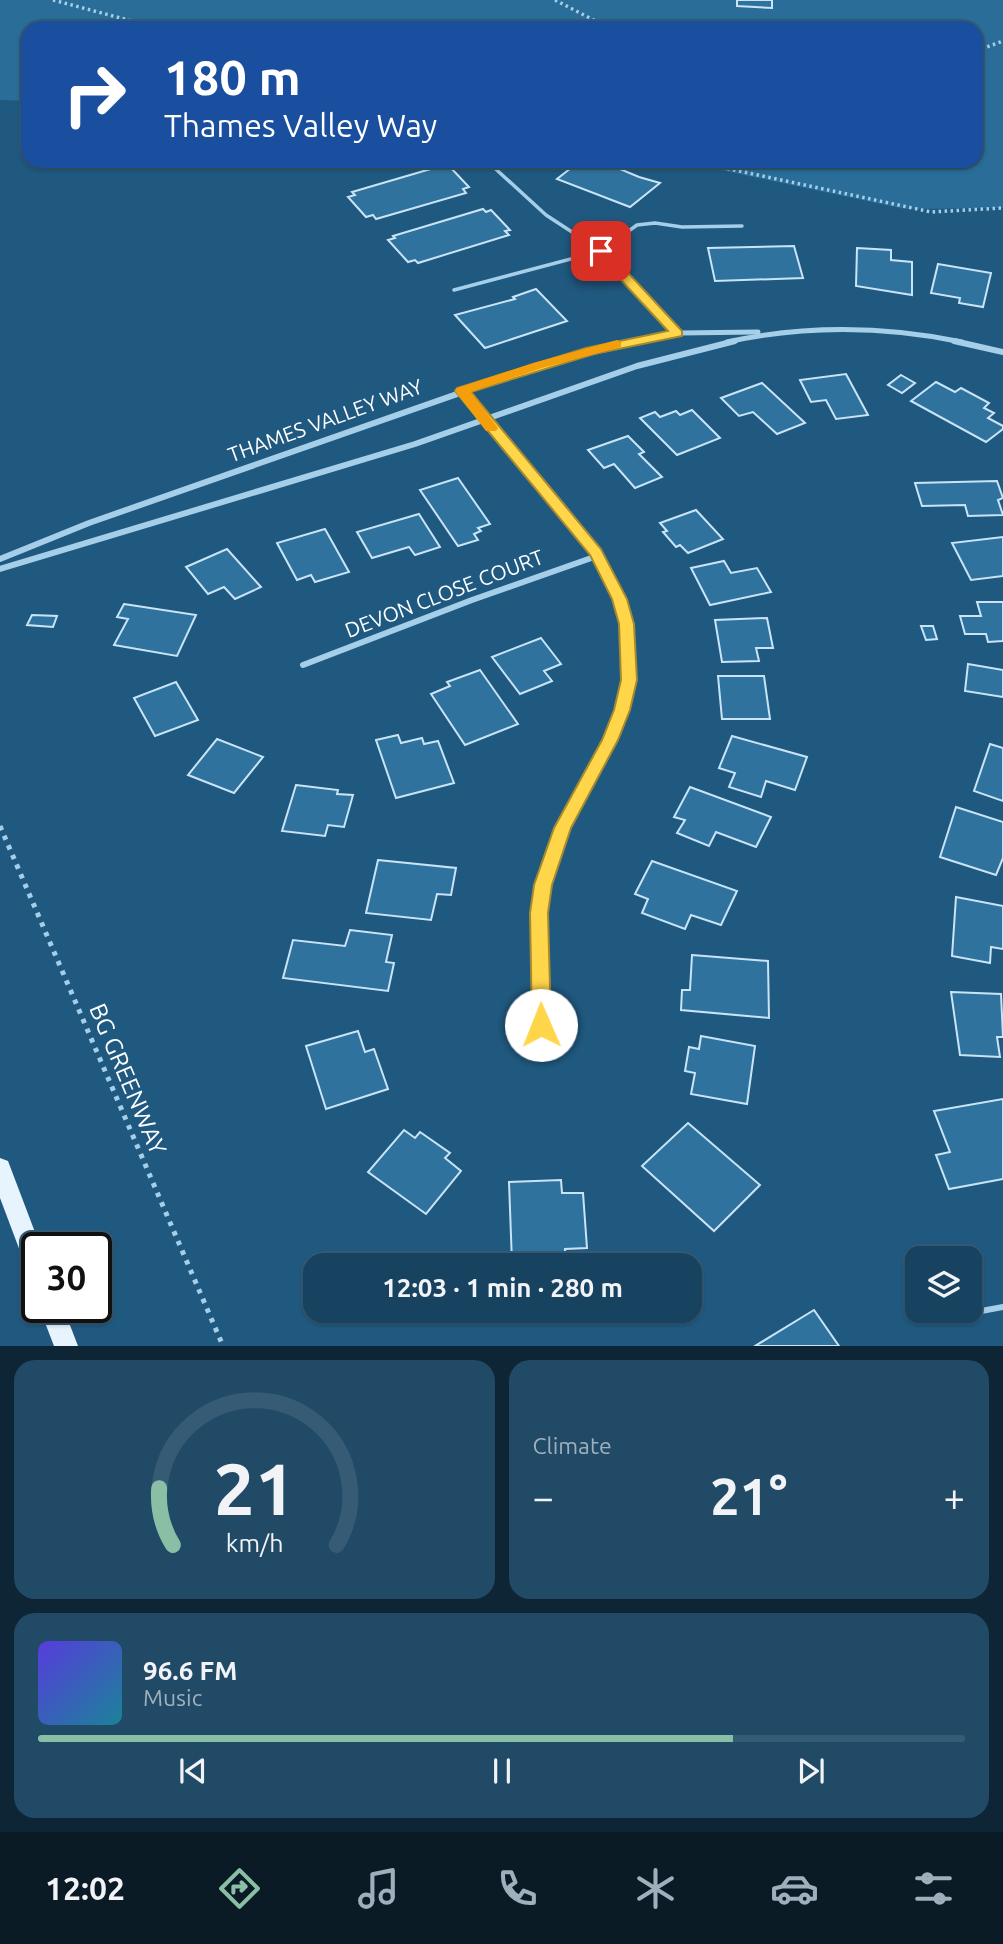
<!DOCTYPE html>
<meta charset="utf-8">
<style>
body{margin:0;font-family:Ubuntu,sans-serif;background:#214a66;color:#f1f3f6;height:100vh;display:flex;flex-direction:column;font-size:26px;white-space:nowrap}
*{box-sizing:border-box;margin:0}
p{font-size:23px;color:#9fb0bd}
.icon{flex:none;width:38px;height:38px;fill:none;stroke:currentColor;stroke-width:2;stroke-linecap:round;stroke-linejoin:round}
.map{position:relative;height:1346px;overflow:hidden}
.sheet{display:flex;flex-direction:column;gap:14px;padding:14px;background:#0d2535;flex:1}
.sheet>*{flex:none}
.hud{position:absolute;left:21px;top:21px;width:962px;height:147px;border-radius:21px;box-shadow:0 2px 5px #0004,0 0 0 2px #365c75;background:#1a4fa0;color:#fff;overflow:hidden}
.fabs{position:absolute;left:905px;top:1246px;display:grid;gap:14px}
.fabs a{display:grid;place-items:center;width:77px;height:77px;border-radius:14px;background:#184360;box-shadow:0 2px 5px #0004,0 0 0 2px #365c75;font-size:35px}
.speed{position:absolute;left:21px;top:1232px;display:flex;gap:14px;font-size:35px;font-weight:700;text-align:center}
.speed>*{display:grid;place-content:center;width:91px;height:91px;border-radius:50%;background:#184360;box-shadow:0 2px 5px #0004,0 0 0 2px #365c75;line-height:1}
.speed .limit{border:4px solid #111;border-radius:10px;background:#fff;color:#111}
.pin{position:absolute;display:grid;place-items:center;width:60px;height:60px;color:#fff;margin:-30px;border-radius:14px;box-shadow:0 4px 10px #0006}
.me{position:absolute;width:77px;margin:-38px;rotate:359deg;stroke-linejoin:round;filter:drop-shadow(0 0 5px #0008)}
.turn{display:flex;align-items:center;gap:24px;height:147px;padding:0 28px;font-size:32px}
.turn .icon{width:91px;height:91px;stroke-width:2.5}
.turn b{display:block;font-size:49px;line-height:60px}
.big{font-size:52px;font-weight:600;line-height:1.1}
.sheet .widget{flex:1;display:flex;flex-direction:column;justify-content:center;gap:10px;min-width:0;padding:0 24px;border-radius:21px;background:#214a66}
.sheet .dial{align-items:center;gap:0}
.dial svg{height:182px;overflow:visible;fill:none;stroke:#365c75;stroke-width:7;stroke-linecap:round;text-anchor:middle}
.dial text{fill:#f1f3f6;stroke:none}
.song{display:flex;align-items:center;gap:21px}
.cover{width:84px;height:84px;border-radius:10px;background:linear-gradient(135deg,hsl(250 70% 55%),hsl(190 70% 35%))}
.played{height:7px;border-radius:4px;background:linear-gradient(90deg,#8abfa5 75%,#365c75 75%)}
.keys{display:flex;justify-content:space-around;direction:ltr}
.heat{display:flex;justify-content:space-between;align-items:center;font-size:38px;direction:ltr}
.sheet .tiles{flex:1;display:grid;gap:14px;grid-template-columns:1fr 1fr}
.widget:last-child{grid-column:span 2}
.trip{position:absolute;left:303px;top:1253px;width:399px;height:70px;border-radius:21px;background:#184360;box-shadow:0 2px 5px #0004,0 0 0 2px #365c75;font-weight:600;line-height:70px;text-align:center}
.tab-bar{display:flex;height:112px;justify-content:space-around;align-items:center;background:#0a1b26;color:#9fb0bd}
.tab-bar .icon{width:49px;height:49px}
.tab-bar .on{color:#8abfa5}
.tab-bar b{font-size:32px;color:#f1f3f6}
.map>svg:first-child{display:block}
</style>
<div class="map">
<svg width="1003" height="1346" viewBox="0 0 1003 1346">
<rect width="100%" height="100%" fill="#205980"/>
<path fill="#296d98" d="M 0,0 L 1003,0 L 1003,208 L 905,209 L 678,161 L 976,161 L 976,28 L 28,28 L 28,101 L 0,100 Z"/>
<g fill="#2f729d" stroke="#c8e4f6" stroke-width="2">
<path d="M 737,0 L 772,0 L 772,8 L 737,6 Z"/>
<path d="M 580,161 L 601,161 L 639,177 L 660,183 L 630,207 L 557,179 Z"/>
<path d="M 441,166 L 444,169 L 450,167 L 469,187 L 463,189 L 466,193 L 376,219 L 373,215 L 366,217 L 348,197 L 355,195 L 352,192 Z"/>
<path d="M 483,209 L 486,212 L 491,210 L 510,230 L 505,231 L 509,235 L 418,263 L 415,260 L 408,262 L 388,240 L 395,238 L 393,236 Z"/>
<path d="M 794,246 L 803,278 L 715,281 L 708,248 Z"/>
<path d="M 857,248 L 891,250 L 891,260 L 912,262 L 912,295 L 856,286 Z"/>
<path d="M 938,264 L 991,273 L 983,307 L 959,303 L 960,298 L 931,293 Z"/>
<path d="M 536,289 L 567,321 L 485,348 L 455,315 L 515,299 L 513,297 Z"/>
<path d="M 846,374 L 868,415 L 836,419 L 826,400 L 811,402 L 800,380 Z"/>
<path d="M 901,375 L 915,383 L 902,393 L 888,385 Z"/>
<path d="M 936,382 L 955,392 L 961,388 L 989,403 L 984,408 L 994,413 L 988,418 L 1003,426 L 1003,429 L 986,442 L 911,401 Z"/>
<path d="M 762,383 L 805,423 L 777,434 L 753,412 L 739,416 L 721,398 Z"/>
<path d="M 692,410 L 720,438 L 677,455 L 640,418 L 655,412 L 660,417 L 676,411 L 680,415 Z"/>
<path d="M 628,436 L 644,452 L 639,454 L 662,477 L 635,488 L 614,464 L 604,468 L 588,450 Z"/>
<path d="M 458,478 L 490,524 L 478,528 L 481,531 L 474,534 L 478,540 L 458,546 L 420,490 Z"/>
<path d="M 997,481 L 1003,498 L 998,500 L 1003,515 L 968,516 L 965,505 L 922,506 L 915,483 Z"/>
<path d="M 696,510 L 723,539 L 688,553 L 680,545 L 676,547 L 663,532 L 667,531 L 660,523 Z"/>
<path d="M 419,514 L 440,547 L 415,555 L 409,547 L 372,558 L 357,532 Z"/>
<path d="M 325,529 L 349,572 L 315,582 L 311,575 L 297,580 L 277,543 Z"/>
<path d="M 1003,537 L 1003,576 L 971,580 L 952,543 Z"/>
<path d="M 227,549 L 261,587 L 235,599 L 224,587 L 208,594 L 186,567 Z"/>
<path d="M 724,561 L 731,573 L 757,568 L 771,592 L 710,605 L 691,568 Z"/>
<path d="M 977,602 L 1003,602 L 1003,641 L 988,642 L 986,634 L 965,634 L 960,616 L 981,616 Z"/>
<path d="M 124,604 L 196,615 L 177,656 L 114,645 L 128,619 L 117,617 Z"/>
<path d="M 32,615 L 57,616 L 53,627 L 27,625 Z"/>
<path d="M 767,618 L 773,648 L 756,648 L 759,661 L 722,662 L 715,620 Z"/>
<path d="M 921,626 L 933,626 L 937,639 L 926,640 Z"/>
<path d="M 541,638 L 561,664 L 544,671 L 552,681 L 520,694 L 492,657 Z"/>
<path d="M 968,664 L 1003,670 L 1003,697 L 965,691 Z"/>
<path d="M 480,670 L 518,724 L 465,745 L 431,694 L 450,686 L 447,682 Z"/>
<path d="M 718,676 L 764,676 L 770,719 L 722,719 Z"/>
<path d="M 176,682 L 198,720 L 155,736 L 134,698 Z"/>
<path d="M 398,735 L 401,743 L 422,738 L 424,744 L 438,741 L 454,783 L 396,798 L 376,740 Z"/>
<path d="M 732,736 L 807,757 L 795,790 L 766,781 L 761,797 L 729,787 L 735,773 L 719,768 Z"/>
<path d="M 217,739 L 263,757 L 234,793 L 188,775 Z"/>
<path d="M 990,744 L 1003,748 L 1003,801 L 974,791 Z"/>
<path d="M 296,785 L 338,790 L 337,794 L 353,795 L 344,827 L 328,825 L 325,836 L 282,831 Z"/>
<path d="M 690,787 L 771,817 L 756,847 L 716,832 L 709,846 L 677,833 L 685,820 L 674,817 Z"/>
<path d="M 956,807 L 1003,822 L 1003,858 L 996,875 L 940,857 Z"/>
<path d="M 378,860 L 456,868 L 451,895 L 437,894 L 431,920 L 366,913 Z"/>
<path d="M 652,861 L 737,891 L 721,925 L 691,915 L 685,929 L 642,913 L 648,899 L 635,894 Z"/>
<path d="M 956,897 L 1003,906 L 1003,949 L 991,947 L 990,963 L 952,956 Z"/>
<path d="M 350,930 L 392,935 L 386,962 L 394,963 L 388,991 L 283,978 L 293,940 L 345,946 Z"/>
<path d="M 692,955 L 768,961 L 769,1018 L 681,1010 L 682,990 L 690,990 Z"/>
<path d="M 951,992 L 1001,994 L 1003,1037 L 997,1037 L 1000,1057 L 960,1055 Z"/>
<path d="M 358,1031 L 365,1052 L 374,1049 L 388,1089 L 326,1109 L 306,1046 Z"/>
<path d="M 701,1036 L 755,1046 L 747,1104 L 691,1094 L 695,1073 L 685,1071 L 689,1047 L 699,1049 Z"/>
<path d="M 1003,1099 L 1003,1179 L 949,1189 L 936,1155 L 950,1152 L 934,1111 Z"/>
<path d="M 688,1123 L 760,1185 L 714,1231 L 642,1166 Z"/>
<path d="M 404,1130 L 415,1138 L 420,1132 L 450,1153 L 445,1158 L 461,1171 L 426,1214 L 368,1172 Z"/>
<path d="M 561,1180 L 562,1193 L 583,1193 L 587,1248 L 565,1249 L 566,1261 L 512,1263 L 509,1182 Z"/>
<path d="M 814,1310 L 839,1346 L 755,1346 Z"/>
</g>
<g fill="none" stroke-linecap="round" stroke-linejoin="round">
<g stroke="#a5cee8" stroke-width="3.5" stroke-dasharray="2.5 3.5" stroke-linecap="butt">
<path d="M 53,0 L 158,28"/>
<path d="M 555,0 L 609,28"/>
<path d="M 976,51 L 1003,41"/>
<path d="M 692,161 L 931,212 L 1003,208"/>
</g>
<path stroke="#a5cee8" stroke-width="5" stroke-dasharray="4.5 6" stroke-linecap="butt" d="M 0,826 L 223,1346"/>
<g stroke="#a5cee8" stroke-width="3.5">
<path d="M 487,161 L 546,215 L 601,251"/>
<path d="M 362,164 L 375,161"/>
<path d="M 454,290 L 601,251 L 637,225 L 655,223 L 682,227 L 742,226"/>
</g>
<path stroke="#a5cee8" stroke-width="6" d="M 976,1312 L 1003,1307"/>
<g stroke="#a5cee8" stroke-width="5">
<path d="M 601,251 L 677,334"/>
<path d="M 627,342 L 680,333 L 758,332"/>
<path d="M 727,342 C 805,325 884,326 962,342"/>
</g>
<g stroke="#a5cee8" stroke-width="6">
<path d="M 954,341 L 1003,352"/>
<path d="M 462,391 C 523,468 628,551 630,656 C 630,700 607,744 588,782"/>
<path d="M 0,559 L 89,523 L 537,366 L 636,341"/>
<path d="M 0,569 L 415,444 L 637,366 L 735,341"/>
<path d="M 303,665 L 472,600 L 597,556"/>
</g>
<path stroke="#a5cee8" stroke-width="9" d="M 541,1025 C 539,984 534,941 540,900 C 547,858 569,818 588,780"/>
<g fill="#e7f3fd" fill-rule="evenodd">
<path d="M 0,1158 L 8,1161 L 41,1248 L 37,1248 L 37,1278 L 29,1275 L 0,1198 Z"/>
<path d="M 39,1307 L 63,1307 L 78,1346 L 54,1346 Z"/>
</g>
</g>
<path fill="#ffd54a" stroke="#a68a30" stroke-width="2" d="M 601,247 L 606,249 L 682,331 L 682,336 L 594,354 L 471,392 L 601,549 L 627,599 L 634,624 L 637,680 L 630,710 L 618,740 L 571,828 L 552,885 L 548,913 L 551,1025 L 548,1031 L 541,1034 L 534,1031 L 532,1025 L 530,913 L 534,885 L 554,828 L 602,740 L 614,710 L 621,680 L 619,624 L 612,599 L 590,555 L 455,391 L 457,388 L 586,348 L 668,331 L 597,254 L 597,249 Z"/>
<path fill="#f59e0b" d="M 617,340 L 621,342 L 621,347 L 542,368 L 471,392 L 498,428 L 496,431 L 486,431 L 455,391 L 457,388 L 533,363 Z"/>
<g text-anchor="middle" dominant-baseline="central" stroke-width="7" stroke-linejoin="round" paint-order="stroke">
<g font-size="21" fill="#fff" stroke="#205980">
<text transform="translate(325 420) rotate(-20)">THAMES VALLEY WAY</text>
<text transform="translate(444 593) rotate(-21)">DEVON CLOSE COURT</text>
</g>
<g font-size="24" fill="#fff" stroke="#205980">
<text transform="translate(128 1079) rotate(67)">BG GREENWAY</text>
</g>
</g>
</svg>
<div class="fabs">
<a><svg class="icon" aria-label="layers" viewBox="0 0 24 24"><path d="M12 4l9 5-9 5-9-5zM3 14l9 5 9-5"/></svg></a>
</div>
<div class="speed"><div class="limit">30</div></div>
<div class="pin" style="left:601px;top:251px;background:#d93025"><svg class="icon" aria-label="arrive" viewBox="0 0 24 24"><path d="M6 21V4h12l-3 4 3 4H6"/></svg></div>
<svg class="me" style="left:541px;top:1025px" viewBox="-20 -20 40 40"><circle r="19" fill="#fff"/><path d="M0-13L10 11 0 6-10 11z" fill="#ffd54a"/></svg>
<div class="trip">12:03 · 1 min · 280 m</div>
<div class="hud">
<div class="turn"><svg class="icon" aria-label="right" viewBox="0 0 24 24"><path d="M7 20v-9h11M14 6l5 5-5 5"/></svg><div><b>180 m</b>Thames Valley Way</div></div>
</div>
</div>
<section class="sheet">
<div class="tiles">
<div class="widget dial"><svg viewBox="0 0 100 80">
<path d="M14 69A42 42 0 1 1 86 69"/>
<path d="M14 69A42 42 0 0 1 8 44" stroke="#8abfa5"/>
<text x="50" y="56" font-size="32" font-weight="700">21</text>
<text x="50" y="72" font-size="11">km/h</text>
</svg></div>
<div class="widget"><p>Climate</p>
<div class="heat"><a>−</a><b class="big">21°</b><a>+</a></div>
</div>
<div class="widget">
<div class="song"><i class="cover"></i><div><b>96.6 FM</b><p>Music</p></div></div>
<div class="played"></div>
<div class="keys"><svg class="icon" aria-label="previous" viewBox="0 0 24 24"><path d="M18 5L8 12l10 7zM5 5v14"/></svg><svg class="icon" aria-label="pause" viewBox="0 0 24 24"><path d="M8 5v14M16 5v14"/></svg><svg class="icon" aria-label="next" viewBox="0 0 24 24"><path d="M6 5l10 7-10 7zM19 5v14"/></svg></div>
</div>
</div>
</section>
<nav class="tab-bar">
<b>12:02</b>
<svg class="icon on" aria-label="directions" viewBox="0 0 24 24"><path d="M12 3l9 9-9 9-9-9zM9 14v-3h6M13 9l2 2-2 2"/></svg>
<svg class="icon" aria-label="music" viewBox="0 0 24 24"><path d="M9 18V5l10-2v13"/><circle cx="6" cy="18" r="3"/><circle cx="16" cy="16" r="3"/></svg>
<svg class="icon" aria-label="phone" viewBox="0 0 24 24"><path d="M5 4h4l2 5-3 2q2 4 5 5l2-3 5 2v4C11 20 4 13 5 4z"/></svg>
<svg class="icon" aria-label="climate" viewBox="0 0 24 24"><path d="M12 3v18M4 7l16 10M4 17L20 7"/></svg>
<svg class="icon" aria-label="car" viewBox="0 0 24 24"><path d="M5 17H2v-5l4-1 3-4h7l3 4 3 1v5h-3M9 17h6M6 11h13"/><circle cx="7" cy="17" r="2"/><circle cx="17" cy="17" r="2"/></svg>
<svg class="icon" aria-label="filters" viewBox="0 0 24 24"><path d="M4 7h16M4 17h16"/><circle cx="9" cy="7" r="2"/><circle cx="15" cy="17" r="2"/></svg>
</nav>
